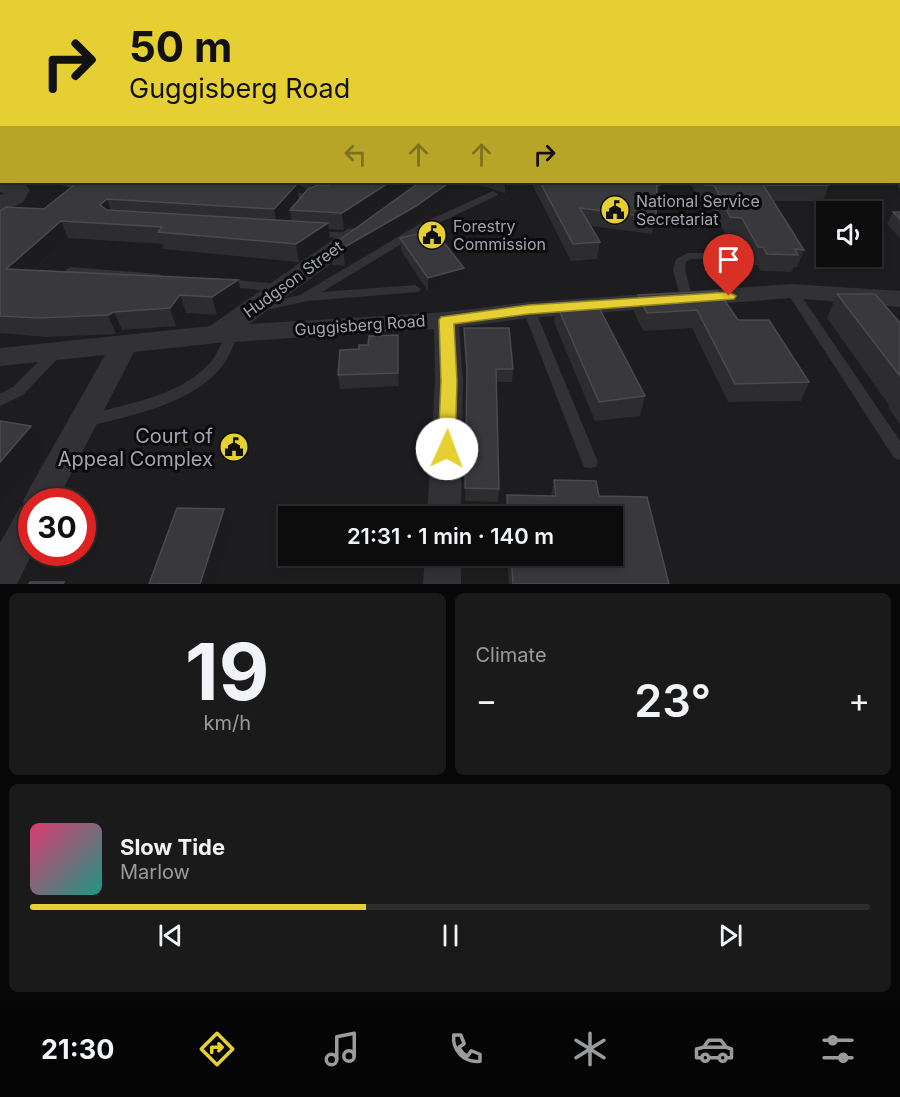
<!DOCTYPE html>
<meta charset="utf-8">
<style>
body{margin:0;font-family:Inter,sans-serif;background:#1a1a1b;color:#f1f3f6;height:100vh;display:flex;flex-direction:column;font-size:22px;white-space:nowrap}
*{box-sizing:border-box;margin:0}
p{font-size:20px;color:#9a9b9d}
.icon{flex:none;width:33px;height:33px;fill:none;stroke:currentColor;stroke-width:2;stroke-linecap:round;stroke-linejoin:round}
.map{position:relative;height:584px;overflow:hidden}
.details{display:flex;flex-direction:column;gap:9px;padding:9px;background:#070707;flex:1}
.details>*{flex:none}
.guide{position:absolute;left:0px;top:0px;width:900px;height:183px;box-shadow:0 3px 9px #0003,0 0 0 2px #2c2c2e;background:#e6cf33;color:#111;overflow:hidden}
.buttons{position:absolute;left:816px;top:201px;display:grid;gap:12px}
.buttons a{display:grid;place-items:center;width:66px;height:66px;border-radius:0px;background:#0c0c0d;box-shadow:0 3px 9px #0003,0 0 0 2px #2c2c2e;font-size:30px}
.speed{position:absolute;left:18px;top:488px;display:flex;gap:12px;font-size:30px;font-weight:700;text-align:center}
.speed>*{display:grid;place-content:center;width:78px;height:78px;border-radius:50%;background:#0c0c0d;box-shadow:0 3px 9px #0003,0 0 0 2px #2c2c2e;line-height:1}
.speed .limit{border:9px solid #d22;background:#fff;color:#111}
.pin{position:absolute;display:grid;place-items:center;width:51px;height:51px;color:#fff;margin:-62px -26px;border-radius:50% 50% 50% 0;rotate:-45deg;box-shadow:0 0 6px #0007}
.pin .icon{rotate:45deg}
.me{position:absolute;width:66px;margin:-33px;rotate:2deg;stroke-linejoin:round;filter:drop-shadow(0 0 4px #0008)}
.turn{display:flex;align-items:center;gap:21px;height:126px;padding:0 30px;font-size:27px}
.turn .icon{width:78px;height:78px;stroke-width:2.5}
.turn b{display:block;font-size:42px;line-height:51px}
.lanes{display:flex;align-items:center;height:57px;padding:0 30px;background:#0003;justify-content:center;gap:30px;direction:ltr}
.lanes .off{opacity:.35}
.big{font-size:45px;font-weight:600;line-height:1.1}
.details .tile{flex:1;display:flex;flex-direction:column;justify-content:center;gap:9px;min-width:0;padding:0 21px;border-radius:9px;background:#1a1a1b}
.details .dial{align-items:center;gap:0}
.dial b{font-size:78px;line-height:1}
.song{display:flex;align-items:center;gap:18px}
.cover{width:72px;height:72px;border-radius:9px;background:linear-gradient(135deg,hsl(340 70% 55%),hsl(170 70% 35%))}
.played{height:6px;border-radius:3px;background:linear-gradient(90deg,#e6cf33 40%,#2c2c2e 40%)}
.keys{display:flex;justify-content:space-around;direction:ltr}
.heat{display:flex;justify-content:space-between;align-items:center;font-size:33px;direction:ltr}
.details .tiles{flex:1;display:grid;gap:9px;grid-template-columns:1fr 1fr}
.tile:last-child{grid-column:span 2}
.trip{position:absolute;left:278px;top:506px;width:345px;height:60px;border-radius:0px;background:#0c0c0d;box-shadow:0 3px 9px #0003,0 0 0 2px #2c2c2e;font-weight:600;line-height:60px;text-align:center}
.dock{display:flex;height:96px;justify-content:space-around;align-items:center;background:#050505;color:#9a9b9d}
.dock .icon{width:42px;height:42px}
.dock .selected{color:#e6cf33}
.dock b{font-size:27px;color:#f1f3f6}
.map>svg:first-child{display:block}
</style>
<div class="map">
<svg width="900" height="584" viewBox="0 0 900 584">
<rect width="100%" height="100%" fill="#101011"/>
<path fill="#1d1c1e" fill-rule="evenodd" d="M 0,0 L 658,0 L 2,2 L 2,182 L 898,182 L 900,88 L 900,584 L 0,584 ZM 826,212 L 872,212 L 872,256 L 826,256 ZM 32,501 L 82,501 L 82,552 L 32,552 ZM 288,516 L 612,516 L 612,555 L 288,555 Z"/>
<path fill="#171c19" d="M 684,0 L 900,0 L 900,88 L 898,2 L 681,1 Z"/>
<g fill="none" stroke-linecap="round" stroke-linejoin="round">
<path stroke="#37383d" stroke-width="3" stroke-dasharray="2 4" stroke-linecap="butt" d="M 894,182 L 900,187"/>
<g fill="#323136" fill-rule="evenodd">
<path d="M 55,182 L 79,182 L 89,185 C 81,190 63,187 55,182 Z"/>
<path d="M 256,182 L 269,182 L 317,199 L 312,202 L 309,201 Z"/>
<path d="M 493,191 L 498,194 L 496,196 L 426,229 L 322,292 L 415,285 L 421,289 L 419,292 L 308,301 L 261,311 L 255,307 L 257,304 L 300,295 L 418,225 Z"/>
<path d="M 315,231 L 353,233 L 358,236 L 353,239 L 311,236 L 310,234 L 311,232 Z"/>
<path d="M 688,253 L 738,253 L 744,256 L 738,259 L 690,259 L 686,262 L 685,270 L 693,299 L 687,303 L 681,299 L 673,270 L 676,259 Z"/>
<path d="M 71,267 L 159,274 L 165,277 L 159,280 L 67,272 L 65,270 Z"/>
<path d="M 224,279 L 280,284 L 286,288 L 280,292 L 220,286 L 218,283 L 220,280 Z"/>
<path d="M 792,287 L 796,288 L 900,441 L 900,460 L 894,458 L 786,291 Z"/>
<path d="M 529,306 L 535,310 L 598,462 L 596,467 L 590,468 L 584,467 L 582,462 L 523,310 Z"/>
<path d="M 233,329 L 239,333 C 233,345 229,359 219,370 C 188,405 131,415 87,427 L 82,425 L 80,421 L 82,417 C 125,403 178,398 210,363 C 218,354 222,340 228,330 Z"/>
<path d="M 57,346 L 62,348 L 64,351 L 62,354 L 23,395 L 0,406 L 0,394 L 13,387 L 52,348 Z"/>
</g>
<g fill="#323136" fill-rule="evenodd">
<path d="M 898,112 L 900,113 L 900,123 L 898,122 Z"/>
<path d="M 356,228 L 364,229 L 367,234 L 364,239 L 249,324 L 446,312 L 529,302 L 792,284 L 900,291 L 900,307 L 792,298 L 529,318 L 459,327 L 463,381 L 461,516 L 427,516 L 435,381 L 434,329 L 217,343 L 134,352 L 57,501 L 32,501 L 33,552 L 17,584 L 0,584 L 0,543 L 20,507 L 25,505 L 23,501 L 28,491 L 105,355 L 0,366 L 0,348 L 210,326 L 348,229 Z"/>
<path d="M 425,555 L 461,555 L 461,584 L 423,584 Z"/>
</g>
<path fill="#323136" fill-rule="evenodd" d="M 0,178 L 2,182 L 23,182 L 30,190 L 23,202 L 0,213 L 0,195 L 4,193 L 0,192 Z"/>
<path fill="#404046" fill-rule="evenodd" d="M 660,0 L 676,0 L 659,2 Z"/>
</g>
<g fill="#2d2c2f" fill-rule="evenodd">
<path d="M 206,0 L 651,0 L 651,2 L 195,2 Z"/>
<path d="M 78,182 L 296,184 L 291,182 L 414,182 L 344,230 L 329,229 L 330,240 L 299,262 L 163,249 L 162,244 L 68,238 L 33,271 L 243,298 L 217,315 L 186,313 L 176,326 L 122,330 L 116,334 L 47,337 L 0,333 L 0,211 L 44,209 ZM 297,184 L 308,190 L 299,200 ZM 290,211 L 292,221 L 282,220 Z"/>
<path d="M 420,182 L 519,182 L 505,193 L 470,182 L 417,223 L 345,266 L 332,265 L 330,247 Z"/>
<path d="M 531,182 L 660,182 L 656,200 L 656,218 L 652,234 L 591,226 L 600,242 L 597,259 L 571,261 Z"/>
<path d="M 689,182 L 826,182 L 829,185 L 823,201 L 773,201 L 804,250 L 797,267 L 794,267 L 791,272 L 761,271 L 757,265 L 752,265 L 737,235 L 725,234 L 709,201 L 701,201 Z"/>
<path d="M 893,212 L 900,212 L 900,238 L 887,224 Z"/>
<path d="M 400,238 L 464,281 L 428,291 L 401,251 Z"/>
<path d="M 837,294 L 900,323 L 900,424 L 888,407 L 889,405 L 827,318 Z"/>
<path d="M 638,295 L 738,320 L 809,382 L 801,401 L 728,402 L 692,328 L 643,331 L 634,312 Z"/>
<path d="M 556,303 L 645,396 L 640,416 L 595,421 L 554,322 Z"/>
<path d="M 464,328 L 513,369 L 512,382 L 496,382 L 499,489 L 498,502 L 465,501 L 467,382 L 464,342 Z"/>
<path d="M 399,348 L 399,386 L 340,389 L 338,375 Z"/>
<path d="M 554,480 L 599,496 L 669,584 L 509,584 L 507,555 L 612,555 L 612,516 L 505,516 L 507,495 L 551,496 Z"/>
</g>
<g fill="#1c1b1d">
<path d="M 2,146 L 2,164 L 0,164 L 0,147 Z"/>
<path d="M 311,182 L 333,182 L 323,182 L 324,186 L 312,192 Z"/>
<path d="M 390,182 L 414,182 L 344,230 L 342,213 Z"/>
<path d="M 450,182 L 470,182 L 417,223 L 345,266 L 343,248 Z"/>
<path d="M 505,182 L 519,182 L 505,193 Z"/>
<path d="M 297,184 L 299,200 L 277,226 L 274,209 Z"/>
<path d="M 107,199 L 113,216 L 100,205 Z"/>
<path d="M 61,221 L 68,238 L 15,287 L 6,269 Z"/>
<path d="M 328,223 L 330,240 L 299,262 L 296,244 Z"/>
<path d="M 464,268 L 464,281 L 428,291 L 428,278 Z"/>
<path d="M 238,280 L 243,298 L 217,315 L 212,297 Z"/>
<path d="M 180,295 L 186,313 L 176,326 L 170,308 Z"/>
<path d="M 114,312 L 122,330 L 116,334 L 108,315 Z"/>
<path d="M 398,335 L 399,348 L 399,386 L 398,373 Z"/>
<path d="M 31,426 L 45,450 L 0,504 L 0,462 Z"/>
<path d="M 224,509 L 231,528 L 214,584 L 200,584 Z"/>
</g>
<g fill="#39393d" stroke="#4a4a4f" stroke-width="1.5">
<path d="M 0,0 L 177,0 L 178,2 L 2,2 L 2,146 L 0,147 Z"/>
<path d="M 206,0 L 598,0 L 603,2 L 195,2 Z"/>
<path d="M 78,182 L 250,182 L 297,184 L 274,209 L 107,199 L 100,205 L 107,210 L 328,223 L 296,244 L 158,232 L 162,227 L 61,221 L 6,269 L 238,280 L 212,297 L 180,295 L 170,308 L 114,312 L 108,315 L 38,318 L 0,316 L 0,211 L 6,207 L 44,209 Z"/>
<path d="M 323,182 L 390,182 L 342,213 L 290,210 L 308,189 L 318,185 L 330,185 Z"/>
<path d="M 420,182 L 450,182 L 416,206 L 343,248 L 330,247 Z"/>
<path d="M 540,182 L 660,182 L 660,185 L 657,184 L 656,218 L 580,208 L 600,242 L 573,244 Z"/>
<path d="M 703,182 L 826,182 L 829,185 L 763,185 L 804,250 L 795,249 L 798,255 L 767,254 L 763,247 L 758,247 L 742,218 L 730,217 L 714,185 L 705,185 Z"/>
<path d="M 893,212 L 900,212 L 900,219 Z"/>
<path d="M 434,230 L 464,268 L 428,278 L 400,238 Z"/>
<path d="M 718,291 L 738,320 L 769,320 L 809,382 L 735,384 L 697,310 L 647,313 L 638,295 Z"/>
<path d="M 837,294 L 875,294 L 900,323 L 900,376 Z"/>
<path d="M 595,300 L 645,396 L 599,402 L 556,303 Z"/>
<path d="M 464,328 L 509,328 L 513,369 L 496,369 L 499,489 L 465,488 L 467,369 Z"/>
<path d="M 398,335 L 398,373 L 338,375 L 340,350 L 359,349 L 359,345 L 368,345 L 369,336 Z"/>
<path d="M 0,421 L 31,426 L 0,462 Z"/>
<path d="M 554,480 L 596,481 L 599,496 L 647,497 L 669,584 L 513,584 L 511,555 L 612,555 L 612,516 L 508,516 L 507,495 L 556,496 Z"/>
<path d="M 177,508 L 224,509 L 200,584 L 149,584 Z"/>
<path d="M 30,582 L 64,582 L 63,584 L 29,584 Z"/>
</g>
<path fill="#e6cf33" stroke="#968721" stroke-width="1.5" d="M 729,292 L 736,296 L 734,299 L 529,314 L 454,324 L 457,381 L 455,449 L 453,454 L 447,456 L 440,454 L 438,449 L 441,381 L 439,320 L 441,317 L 529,305 Z"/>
<defs>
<g id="civic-disc" transform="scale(1.5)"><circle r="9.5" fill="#e6cf33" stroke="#0b0b0c"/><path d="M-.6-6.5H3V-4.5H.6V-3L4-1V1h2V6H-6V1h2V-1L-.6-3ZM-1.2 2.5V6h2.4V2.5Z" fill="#111"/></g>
</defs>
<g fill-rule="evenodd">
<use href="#civic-disc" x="615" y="210"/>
<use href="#civic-disc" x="432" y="235"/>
<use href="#civic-disc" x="234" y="447"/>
</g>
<g text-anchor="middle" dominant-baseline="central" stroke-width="6" stroke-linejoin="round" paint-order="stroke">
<g font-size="16" fill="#a2a4b1" stroke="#0b0b0c" text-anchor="start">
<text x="636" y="201">National Service<tspan x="636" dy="18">Secretariat</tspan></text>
<text x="453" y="226">Forestry<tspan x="453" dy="18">Commission</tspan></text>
</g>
<g font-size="16" fill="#a2a4b1" stroke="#0b0b0c">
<text transform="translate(293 279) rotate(-36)">Hudgson Street</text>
<text transform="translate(360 325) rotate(-4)">Guggisberg Road</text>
</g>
<g font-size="20" fill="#a2a4b1" stroke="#0b0b0c" text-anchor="end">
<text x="213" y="436">Court of<tspan x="213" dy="23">Appeal Complex</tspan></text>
</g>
</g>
</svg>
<div class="buttons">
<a><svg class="icon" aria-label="sound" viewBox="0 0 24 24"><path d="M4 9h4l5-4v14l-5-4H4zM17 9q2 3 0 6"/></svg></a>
</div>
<div class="speed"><div class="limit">30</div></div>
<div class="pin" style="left:729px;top:296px;background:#d93025"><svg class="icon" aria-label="arrive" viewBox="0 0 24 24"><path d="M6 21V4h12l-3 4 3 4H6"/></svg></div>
<svg class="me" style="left:447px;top:449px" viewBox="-20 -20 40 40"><circle r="19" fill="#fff"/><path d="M0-13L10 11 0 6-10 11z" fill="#e6cf33"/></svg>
<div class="trip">21:31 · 1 min · 140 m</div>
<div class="guide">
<div class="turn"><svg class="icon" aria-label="right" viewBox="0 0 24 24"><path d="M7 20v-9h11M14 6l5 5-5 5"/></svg><div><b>50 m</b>Guggisberg Road</div></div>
<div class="lanes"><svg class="icon off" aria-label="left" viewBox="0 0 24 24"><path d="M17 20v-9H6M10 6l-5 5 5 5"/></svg><svg class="icon off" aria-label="ahead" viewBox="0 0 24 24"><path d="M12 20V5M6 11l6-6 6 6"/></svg><svg class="icon off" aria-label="ahead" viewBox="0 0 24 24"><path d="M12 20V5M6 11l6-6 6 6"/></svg><svg class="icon" aria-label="right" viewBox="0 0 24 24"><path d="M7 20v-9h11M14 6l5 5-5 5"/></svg></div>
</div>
</div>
<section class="details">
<div class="tiles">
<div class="tile dial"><b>19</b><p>km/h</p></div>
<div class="tile"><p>Climate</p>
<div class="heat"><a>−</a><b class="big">23°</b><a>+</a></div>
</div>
<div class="tile">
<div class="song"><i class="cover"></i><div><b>Slow Tide</b><p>Marlow</p></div></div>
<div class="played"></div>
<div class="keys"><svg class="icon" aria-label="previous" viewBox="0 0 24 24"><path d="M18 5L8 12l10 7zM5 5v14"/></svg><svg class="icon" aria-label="pause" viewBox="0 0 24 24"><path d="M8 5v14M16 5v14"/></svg><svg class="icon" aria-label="next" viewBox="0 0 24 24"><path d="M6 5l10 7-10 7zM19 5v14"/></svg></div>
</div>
</div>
</section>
<nav class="dock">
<b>21:30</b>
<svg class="icon selected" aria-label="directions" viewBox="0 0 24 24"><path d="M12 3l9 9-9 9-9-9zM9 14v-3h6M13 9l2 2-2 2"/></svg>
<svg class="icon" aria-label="music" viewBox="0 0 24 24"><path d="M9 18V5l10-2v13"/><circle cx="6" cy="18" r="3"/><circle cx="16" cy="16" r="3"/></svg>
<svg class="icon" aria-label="phone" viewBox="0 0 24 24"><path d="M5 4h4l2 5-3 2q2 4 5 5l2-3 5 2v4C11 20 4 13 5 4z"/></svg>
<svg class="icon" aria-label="climate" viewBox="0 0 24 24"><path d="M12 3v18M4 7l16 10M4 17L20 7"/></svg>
<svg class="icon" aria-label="car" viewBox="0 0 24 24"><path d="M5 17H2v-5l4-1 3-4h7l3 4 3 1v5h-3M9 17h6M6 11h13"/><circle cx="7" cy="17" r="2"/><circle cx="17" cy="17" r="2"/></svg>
<svg class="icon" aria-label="filters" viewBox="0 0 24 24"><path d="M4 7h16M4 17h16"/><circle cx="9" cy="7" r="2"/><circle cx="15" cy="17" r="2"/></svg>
</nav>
